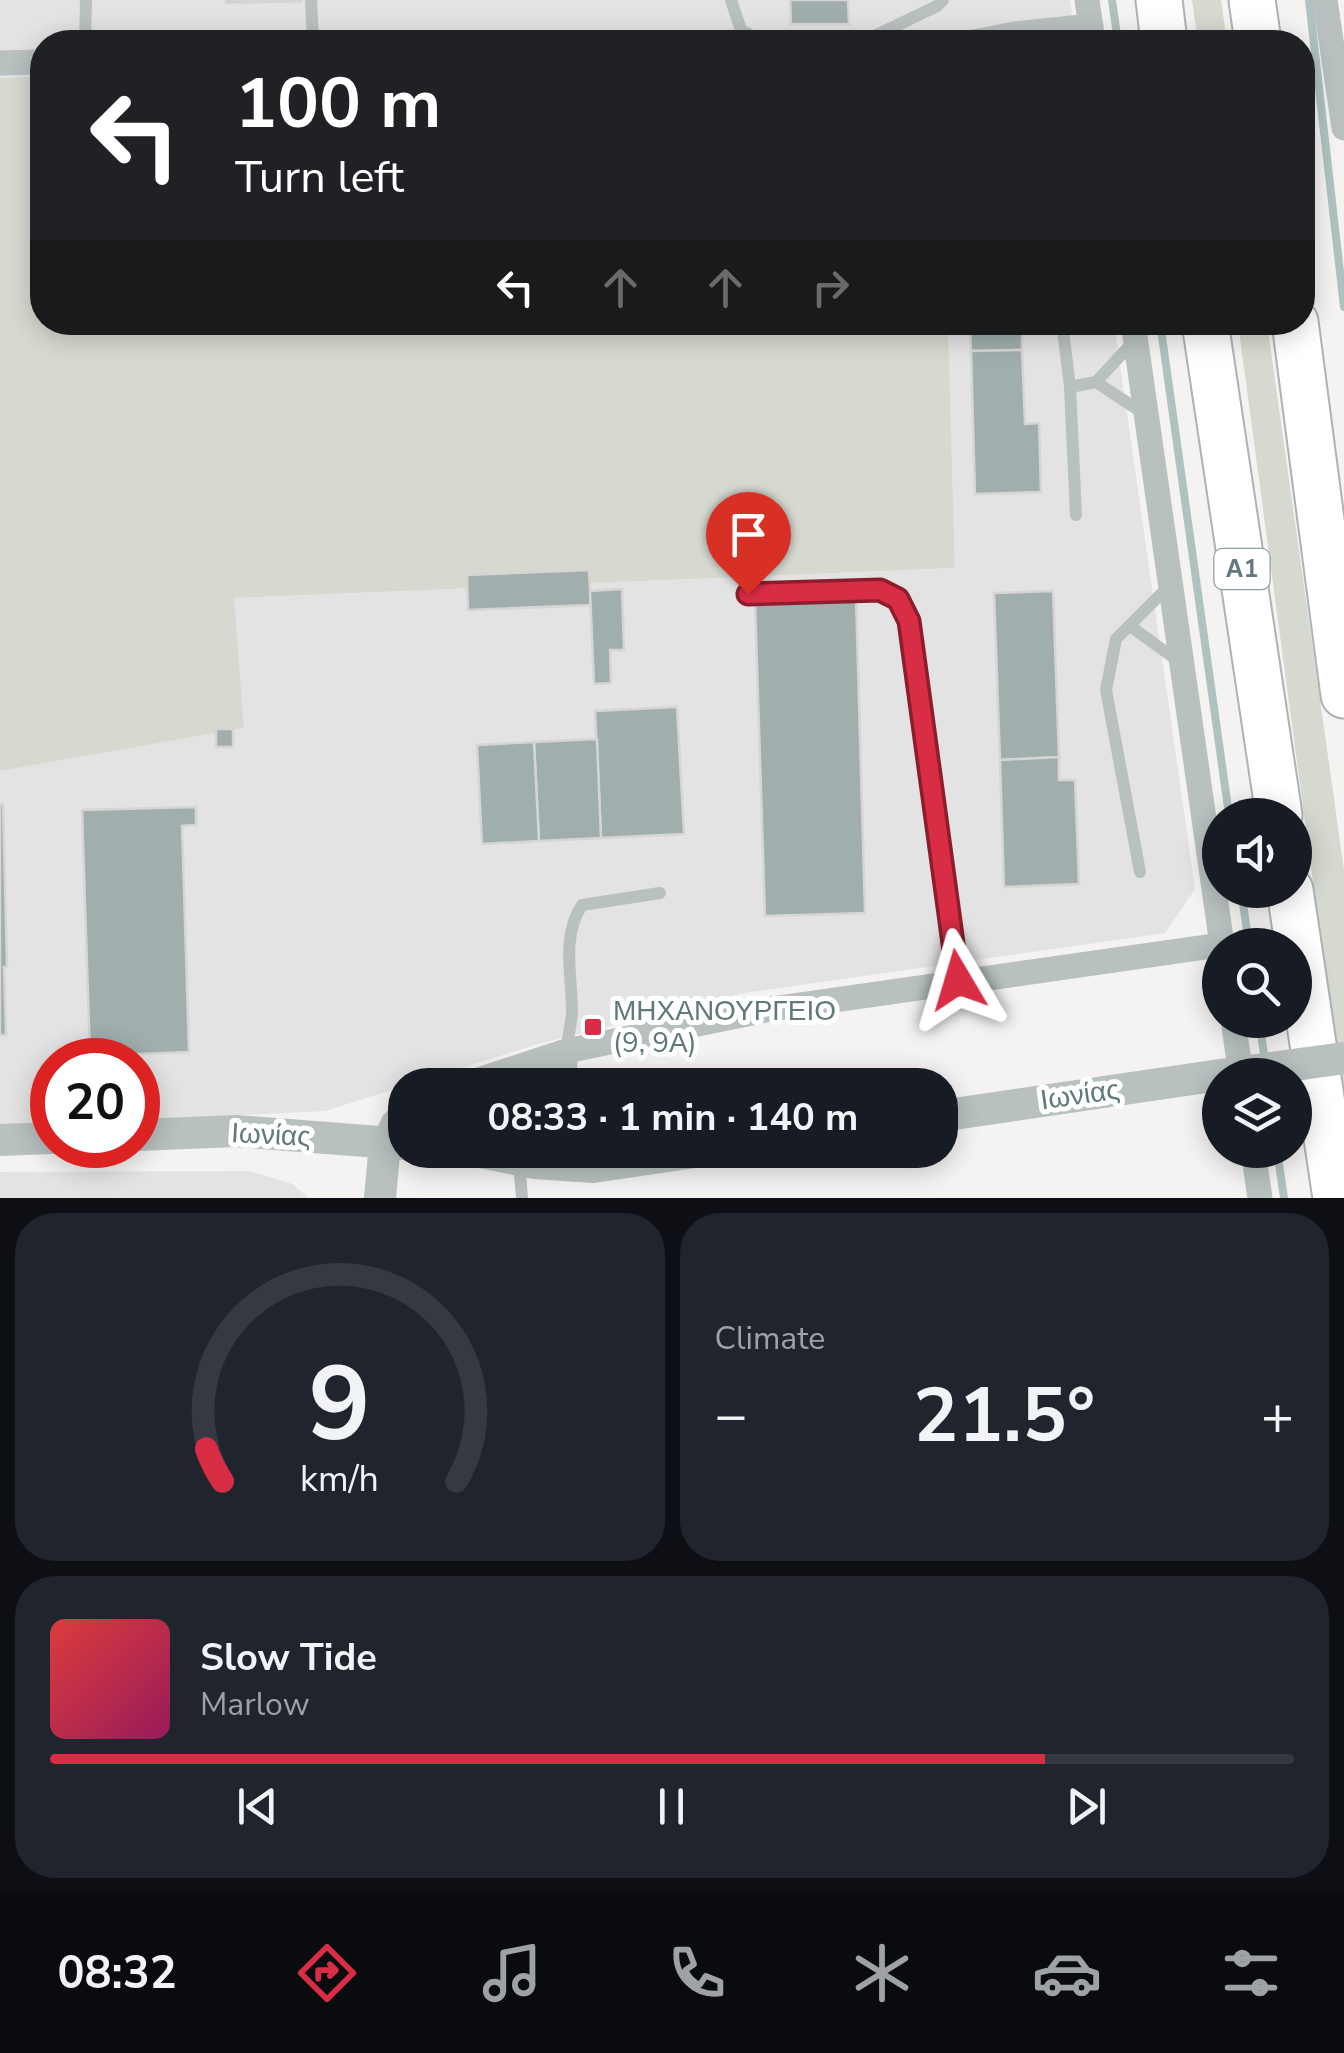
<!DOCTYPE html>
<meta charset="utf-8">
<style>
body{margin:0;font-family:"Nunito Sans",sans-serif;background:#20242c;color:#f1f3f6;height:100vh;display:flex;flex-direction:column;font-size:38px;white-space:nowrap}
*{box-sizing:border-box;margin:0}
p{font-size:32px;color:#9ea1a6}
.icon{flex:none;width:55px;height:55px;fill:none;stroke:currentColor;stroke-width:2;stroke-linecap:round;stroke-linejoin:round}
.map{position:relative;height:1198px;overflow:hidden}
.sheet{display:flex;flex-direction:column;gap:15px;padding:15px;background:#0d0f14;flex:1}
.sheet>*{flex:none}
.banner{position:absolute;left:30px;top:30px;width:1285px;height:305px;border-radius:40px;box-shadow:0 5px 25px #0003;background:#202124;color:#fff;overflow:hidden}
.controls{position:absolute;left:1202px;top:798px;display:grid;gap:20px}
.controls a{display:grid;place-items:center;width:110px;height:110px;border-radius:50%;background:#171b24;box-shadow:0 5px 25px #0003;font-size:50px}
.speed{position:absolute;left:30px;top:1038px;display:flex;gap:20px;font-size:50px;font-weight:700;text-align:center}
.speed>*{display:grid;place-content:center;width:130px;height:130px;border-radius:50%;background:#171b24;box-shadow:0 5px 25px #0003;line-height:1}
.speed .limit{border:15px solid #d22;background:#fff;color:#111}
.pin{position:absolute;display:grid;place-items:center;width:85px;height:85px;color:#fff;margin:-102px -42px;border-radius:50% 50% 50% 0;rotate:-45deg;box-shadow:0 0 10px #0007}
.pin .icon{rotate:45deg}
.me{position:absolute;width:110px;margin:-55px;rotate:353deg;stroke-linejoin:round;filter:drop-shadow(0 0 8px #0008)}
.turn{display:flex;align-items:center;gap:35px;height:210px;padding:0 40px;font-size:45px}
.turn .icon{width:130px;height:130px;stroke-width:2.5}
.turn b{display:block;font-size:70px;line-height:85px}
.lanes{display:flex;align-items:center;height:95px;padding:0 40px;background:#0003;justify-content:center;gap:50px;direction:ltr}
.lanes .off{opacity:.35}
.big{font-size:75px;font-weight:700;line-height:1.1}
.sheet .tile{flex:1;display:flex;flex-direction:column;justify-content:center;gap:15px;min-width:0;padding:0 35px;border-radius:40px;background:#20242c}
.sheet .dial{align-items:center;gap:0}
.dial svg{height:260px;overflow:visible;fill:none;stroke:#363941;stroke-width:7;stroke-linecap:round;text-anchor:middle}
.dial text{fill:#f1f3f6;stroke:none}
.song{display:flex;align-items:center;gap:30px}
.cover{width:120px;height:120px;border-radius:15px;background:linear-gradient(135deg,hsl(0 70% 55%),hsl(330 70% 35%))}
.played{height:10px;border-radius:5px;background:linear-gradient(90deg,#d92c45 80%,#363941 80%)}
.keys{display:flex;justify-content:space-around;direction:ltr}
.heat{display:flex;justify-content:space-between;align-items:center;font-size:55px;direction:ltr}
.sheet .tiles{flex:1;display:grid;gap:15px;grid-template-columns:1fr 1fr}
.tile:last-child{grid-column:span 2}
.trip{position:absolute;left:388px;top:1068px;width:570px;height:100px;border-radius:40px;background:#171b24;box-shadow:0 5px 25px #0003;font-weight:700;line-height:100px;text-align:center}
.menu{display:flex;height:160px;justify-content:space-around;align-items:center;background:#090b0e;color:#9ea1a6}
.menu .icon{width:70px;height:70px}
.menu .active{color:#d92c45}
.menu b{font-size:45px;color:#f1f3f6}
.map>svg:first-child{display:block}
</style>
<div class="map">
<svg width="1344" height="1198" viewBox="0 0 1344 1198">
<rect width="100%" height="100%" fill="#f4f3f1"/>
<g fill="#e2e3e2">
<path d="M 0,0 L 1070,0 L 1076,42 L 42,42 L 42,76 L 0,78 Z"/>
<path d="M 948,323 L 1114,323 L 1195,889 L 1165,933 L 744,993 L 538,1044 L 325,1111 L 138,1120 L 138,1060 L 52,1060 L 52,1124 L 0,1126 L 0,771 L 244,728 L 233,598 L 955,568 Z"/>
<path d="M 250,1171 L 292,1184 L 309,1198 L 0,1198 L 0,1172 Z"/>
</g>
<g fill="#d6d9d0">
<path d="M 1192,0 L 1221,0 L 1227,42 L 1198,42 Z"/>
<path d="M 42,76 L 42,322 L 948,323 L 955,568 L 234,598 L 244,728 L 0,771 L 0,78 Z"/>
<path d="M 1238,323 L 1267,323 L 1344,870 L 1344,1112 Z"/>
</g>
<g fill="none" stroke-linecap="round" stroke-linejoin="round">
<g stroke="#afc2c0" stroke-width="8">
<path d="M 1112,0 L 1118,42"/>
<path d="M 1309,0 L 1344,307"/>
<path d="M 1160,322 L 1229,815"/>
<path d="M 1241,890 L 1249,945"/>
<path d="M 1259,1020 L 1265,1061"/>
<path d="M 1277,1150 L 1284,1198"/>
</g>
</g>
<g fill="#a0aeae" stroke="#d6d5d3" stroke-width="2.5">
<path d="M 226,0 L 301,0 L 301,1 L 226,3 Z"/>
<path d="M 790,0 L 848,0 L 849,24 L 791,24 Z"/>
<path d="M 970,322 L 1012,322 L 1012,328 L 1022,328 L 1022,350 L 971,351 Z"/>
<path d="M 1022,350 L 1025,424 L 1039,423 L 1041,492 L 975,494 L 971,351 Z"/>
<path d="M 589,570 L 591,605 L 468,610 L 467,575 Z"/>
<path d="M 622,589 L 624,650 L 610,650 L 611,683 L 594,684 L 590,591 Z"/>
<path d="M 1053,591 L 1059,757 L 1000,760 L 994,593 Z"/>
<path d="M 856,598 L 865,913 L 765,916 L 755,601 Z"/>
<path d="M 677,707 L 684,834 L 601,838 L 595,711 Z"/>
<rect x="216" y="729" width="17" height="18"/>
<path d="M 597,739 L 601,838 L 539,841 L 534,742 Z"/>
<path d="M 534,742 L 539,841 L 482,844 L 477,745 Z"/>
<path d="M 1059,757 L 1059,780 L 1075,780 L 1079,884 L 1004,887 L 1000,760 Z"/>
<path d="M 0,804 L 3,804 L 7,967 L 4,967 L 6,1035 L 0,1035 Z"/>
<path d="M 196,807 L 196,825 L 182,826 L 189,1052 L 90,1056 L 82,810 Z"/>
</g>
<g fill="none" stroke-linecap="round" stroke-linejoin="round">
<g stroke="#acb3b4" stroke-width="49">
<g id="motorway">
<path d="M 1159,0 L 1164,42"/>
<path d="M 1252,0 L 1258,42"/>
<path d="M 1205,322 L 1279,815"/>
<path d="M 1295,322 L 1344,695"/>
<path d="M 1290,890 L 1336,1198"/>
</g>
</g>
<g stroke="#b8c0c0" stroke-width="12">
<path d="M 311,0 L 313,42"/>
<path d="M 731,0 L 741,30 L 763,42"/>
<path d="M 85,42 L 86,0"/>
<path d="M 862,42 L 937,6 L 943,0"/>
<path d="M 1062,322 L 1070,387 L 1096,382"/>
<path d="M 1134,341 L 1096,382 L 1146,415"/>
<path d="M 1070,387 L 1076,515"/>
<path d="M 749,594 L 880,591 L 898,599 L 909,621 L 958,980"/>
<path d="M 1130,626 L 1181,663"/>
<path d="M 1140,872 L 1106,690 L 1116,639 L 1170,585"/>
<path d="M 566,1051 C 568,1038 571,1025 572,1012 C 572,975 561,937 582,905 L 660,893"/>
<path d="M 519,1161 L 522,1198"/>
</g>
<g stroke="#b8c0c0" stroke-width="25">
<path d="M 1087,0 L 1093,42"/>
<path d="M 1325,0 L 1344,128"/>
<path d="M 974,42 L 1015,34 L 1091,26"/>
<path d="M 0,63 L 42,62"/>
<path d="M 1133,322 L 1222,945"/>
<path d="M 1233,1020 L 1241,1075"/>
<path d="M 463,1085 L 566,1051 L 771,1009 L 1220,945"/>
<path d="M 563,1085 L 566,1051"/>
<path d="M 385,1143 L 393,1123 L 405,1111"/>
<path d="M 1253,1150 L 1260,1198"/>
</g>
<g stroke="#b8c0c0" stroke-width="32">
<path d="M 940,1116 L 1220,1075"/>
<path d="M 138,1135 L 236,1131 L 405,1144"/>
<path d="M 0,1140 L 52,1138"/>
<path d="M 470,1150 L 535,1163 L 593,1167 L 709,1150"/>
<path d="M 380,1198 L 385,1143"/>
</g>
<use href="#motorway" stroke="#fff" stroke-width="45"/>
<path stroke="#b8c0c0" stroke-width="32" d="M 1221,1075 L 1344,1058"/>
</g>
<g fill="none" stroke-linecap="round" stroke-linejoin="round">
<g stroke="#8d1d2d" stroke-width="25">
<path id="route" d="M 748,594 L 880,590 L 898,599 L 909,621 L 958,980"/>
</g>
<use href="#route" stroke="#d92c45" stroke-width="18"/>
</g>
<rect fill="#d92c45" stroke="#fff" stroke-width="4" x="583" y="1017" width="20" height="20" rx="5"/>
<g text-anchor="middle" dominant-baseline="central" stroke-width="10" stroke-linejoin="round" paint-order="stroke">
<rect fill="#fff" stroke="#90a1a2" stroke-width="2.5" x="1214.5" y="549" width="55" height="40" rx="8"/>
<g font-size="25" font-weight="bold" fill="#61797a">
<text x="1242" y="569">Α1</text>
</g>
<g font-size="28" fill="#61797a" stroke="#fff" text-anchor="start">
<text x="613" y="1011">ΜΗΧΑΝΟΥΡΓΕΙΟ<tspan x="613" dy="32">(9, 9Α)</tspan></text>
</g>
<g font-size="28" fill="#61797a" stroke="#fff">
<text transform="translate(1080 1095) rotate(-8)">Ιωνίας</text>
<text transform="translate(271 1135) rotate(3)">Ιωνίας</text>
</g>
</g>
</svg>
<div class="controls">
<a><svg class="icon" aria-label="sound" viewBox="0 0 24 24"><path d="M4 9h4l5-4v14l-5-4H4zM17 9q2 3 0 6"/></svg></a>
<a><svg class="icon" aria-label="search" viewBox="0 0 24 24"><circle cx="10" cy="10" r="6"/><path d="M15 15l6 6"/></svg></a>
<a><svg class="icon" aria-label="layers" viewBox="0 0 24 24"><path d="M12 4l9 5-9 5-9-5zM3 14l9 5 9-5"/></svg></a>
</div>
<div class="speed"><div class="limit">20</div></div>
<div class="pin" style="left:748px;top:594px;background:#d93025"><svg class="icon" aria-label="arrive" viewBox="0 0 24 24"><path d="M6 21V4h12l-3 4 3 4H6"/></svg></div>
<svg class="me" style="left:958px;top:980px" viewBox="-20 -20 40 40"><path d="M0-17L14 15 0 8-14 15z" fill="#d92c45" stroke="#fff" stroke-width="4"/></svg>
<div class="trip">08:33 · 1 min · 140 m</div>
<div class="banner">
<div class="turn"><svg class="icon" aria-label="left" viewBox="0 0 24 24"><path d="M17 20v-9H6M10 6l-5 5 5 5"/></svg><div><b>100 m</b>Turn left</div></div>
<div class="lanes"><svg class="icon" aria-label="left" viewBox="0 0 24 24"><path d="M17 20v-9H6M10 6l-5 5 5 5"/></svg><svg class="icon off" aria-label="ahead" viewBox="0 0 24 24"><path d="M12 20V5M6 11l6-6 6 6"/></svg><svg class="icon off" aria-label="ahead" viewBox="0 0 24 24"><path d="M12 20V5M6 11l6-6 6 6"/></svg><svg class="icon off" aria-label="right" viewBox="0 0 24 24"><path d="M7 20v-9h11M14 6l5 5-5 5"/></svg></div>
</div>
</div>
<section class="sheet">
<div class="tiles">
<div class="tile dial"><svg viewBox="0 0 100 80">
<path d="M14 69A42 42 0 1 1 86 69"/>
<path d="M14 69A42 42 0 0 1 9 59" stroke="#d92c45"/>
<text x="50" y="56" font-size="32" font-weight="700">9</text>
<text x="50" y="72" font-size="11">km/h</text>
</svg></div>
<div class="tile"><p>Climate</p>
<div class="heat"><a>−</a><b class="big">21.5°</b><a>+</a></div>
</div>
<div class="tile">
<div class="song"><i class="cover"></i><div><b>Slow Tide</b><p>Marlow</p></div></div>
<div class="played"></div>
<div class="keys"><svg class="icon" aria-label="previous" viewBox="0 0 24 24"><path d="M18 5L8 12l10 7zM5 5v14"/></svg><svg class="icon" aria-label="pause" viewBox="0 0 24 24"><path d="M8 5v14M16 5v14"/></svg><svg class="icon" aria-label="next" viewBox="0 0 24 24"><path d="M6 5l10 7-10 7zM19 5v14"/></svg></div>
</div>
</div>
</section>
<nav class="menu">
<b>08:32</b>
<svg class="icon active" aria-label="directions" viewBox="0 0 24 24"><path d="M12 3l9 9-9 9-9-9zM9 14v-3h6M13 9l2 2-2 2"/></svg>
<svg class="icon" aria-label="music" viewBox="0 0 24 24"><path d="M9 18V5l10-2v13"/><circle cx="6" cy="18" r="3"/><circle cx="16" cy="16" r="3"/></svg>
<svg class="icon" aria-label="phone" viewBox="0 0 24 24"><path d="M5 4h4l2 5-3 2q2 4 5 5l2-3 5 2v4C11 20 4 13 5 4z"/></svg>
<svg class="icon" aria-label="climate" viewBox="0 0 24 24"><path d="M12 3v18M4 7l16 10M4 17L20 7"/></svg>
<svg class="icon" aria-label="car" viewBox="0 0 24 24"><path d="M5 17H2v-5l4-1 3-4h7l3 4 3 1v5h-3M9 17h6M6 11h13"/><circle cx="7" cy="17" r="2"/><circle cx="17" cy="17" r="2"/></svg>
<svg class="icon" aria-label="filters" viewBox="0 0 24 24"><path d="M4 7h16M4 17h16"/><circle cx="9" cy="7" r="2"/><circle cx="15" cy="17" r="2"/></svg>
</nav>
